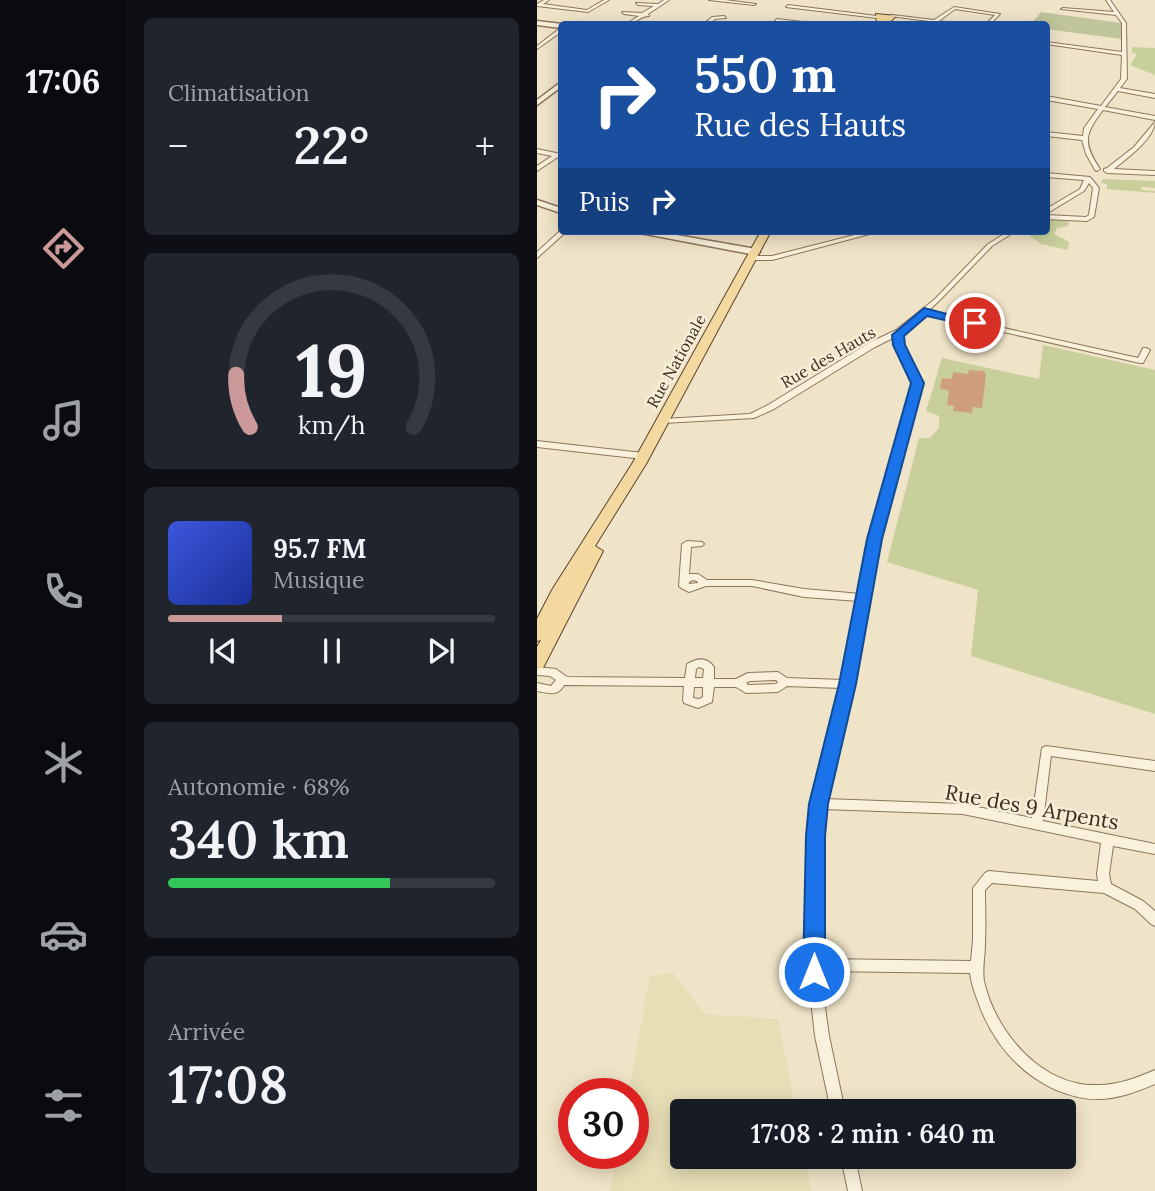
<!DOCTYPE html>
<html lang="fr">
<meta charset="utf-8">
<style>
body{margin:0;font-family:Lora,serif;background:#20242c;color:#f1f3f6;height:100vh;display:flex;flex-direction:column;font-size:26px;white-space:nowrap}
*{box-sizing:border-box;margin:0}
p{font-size:23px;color:#9ea1a6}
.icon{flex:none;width:38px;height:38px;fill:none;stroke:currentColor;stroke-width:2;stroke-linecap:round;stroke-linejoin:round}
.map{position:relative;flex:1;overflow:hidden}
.sheet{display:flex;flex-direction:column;gap:18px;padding:18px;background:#0d0f14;width:411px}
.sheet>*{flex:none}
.banner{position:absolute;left:21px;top:21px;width:492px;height:214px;border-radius:7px;box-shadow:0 4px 18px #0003;background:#1a4fa0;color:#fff;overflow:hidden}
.speed{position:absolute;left:21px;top:1078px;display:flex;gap:14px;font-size:35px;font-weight:700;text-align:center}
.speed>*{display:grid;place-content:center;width:91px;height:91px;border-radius:50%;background:#171b24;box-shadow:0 4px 18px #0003;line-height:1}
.speed .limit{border:10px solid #d22;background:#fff;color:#111}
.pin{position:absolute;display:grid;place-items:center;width:60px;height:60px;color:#fff;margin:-30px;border:4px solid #fff;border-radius:50%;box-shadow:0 2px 7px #0007}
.me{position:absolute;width:77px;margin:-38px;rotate:0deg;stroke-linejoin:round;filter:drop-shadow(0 0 5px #0008)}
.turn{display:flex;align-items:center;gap:24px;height:147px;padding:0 21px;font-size:32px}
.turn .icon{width:91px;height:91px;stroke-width:2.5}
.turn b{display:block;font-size:49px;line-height:60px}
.then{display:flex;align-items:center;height:66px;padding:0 21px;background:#0003;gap:14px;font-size:26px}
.big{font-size:52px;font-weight:600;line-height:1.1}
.sheet .widget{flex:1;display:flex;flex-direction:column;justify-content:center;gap:10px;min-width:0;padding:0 24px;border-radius:10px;background:#20242c}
.sheet .dial{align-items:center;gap:0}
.dial svg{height:182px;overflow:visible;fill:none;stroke:#363941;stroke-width:7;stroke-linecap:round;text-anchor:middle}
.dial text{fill:#f1f3f6;stroke:none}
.song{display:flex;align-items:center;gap:21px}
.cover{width:84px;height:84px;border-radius:10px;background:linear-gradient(135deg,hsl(230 70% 55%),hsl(230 70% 35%))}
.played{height:7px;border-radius:4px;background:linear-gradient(90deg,#cc999b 35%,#363941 35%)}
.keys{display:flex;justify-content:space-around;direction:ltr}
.heat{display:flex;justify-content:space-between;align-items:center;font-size:38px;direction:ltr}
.charge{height:10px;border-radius:5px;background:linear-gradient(90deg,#34c759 68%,#363941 0)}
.trip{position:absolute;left:133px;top:1099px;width:406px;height:70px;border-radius:7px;background:#171b24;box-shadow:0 4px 18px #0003;font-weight:600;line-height:70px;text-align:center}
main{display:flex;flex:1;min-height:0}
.dock{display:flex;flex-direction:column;width:126px;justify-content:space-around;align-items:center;background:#090b0e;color:#9ea1a6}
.dock .icon{width:49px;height:49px}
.dock .current{color:#cc999b}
.dock b{font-size:32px;color:#f1f3f6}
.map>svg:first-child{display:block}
</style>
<main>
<nav class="dock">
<b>17:06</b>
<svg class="icon current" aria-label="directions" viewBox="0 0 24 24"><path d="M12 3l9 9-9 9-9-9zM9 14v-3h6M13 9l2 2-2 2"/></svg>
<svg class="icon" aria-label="music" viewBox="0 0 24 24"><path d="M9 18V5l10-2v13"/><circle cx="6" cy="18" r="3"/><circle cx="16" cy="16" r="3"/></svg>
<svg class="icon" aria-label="phone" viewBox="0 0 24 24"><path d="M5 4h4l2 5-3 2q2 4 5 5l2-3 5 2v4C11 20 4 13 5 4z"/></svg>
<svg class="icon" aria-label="climate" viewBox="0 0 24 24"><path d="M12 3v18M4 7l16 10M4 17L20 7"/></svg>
<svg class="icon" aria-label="car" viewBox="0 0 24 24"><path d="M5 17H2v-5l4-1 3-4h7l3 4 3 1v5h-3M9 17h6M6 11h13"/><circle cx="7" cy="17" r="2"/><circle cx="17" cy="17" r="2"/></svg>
<svg class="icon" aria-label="filters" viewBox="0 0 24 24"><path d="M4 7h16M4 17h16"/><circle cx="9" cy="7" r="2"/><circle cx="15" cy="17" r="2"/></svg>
</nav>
<section class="sheet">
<div class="widget"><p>Climatisation</p>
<div class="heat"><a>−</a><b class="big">22°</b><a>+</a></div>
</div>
<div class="widget dial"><svg viewBox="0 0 100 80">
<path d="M14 69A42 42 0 1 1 86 69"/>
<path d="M14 69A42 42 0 0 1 8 46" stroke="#cc999b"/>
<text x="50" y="56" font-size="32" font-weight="700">19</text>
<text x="50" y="72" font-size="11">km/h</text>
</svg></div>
<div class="widget">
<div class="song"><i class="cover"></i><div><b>95.7 FM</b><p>Musique</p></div></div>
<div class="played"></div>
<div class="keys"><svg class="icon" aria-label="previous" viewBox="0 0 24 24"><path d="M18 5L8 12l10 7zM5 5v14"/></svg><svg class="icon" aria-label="pause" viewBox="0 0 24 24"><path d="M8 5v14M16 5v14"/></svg><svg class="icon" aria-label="next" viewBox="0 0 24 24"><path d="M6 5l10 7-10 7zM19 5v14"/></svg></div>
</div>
<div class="widget"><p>Autonomie · 68%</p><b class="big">340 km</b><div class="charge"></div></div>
<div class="widget"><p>Arrivée</p><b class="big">17:08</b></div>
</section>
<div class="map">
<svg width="618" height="1191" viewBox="0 0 618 1191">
<rect width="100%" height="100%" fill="#f0e4c8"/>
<path fill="#e6deb5" d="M 136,973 L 168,1014 L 241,1019 L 259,1111 L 145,1111 L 145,1157 L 268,1157 L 274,1191 L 73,1191 L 80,1153 L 96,1153 L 96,1094 L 91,1094 L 113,976 Z"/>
<g fill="#c9cf9b">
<path d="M 595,47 L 618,48 L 618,75 L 593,65 L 600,54 L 595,52 Z"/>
<path d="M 565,179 L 618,181 L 618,188 L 604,187 L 605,190 L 618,191 L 618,193 L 570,189 L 570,184 L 564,183 Z"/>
<path d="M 509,219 L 532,221 L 531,226 L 520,228 L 517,234 L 532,242 L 531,250 L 504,244 L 486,231 L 509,231 Z"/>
<path d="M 506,345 L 618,370 L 618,714 L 434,656 L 441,590 L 350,562 L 382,438 L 393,438 L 402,428 L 402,416 L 389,411 L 405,358 L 502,379 Z"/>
</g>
<path fill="#bfc49a" d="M 504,12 L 584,23 L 584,39 L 509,29 L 509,24 L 494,24 Z"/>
<path fill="#cf9f7d" d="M 432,370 L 447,371 L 449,375 L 445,408 L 436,407 L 435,413 L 416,411 L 417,406 L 410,405 L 412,390 L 403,389 L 405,378 L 415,379 L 416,372 L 431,374 Z"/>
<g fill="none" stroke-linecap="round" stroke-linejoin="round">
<g stroke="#8d765c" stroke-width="2">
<g id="minor">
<path d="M 7,0 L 12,0 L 6,4 L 50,10 L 67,0 L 72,0 L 51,12 L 0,6 L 0,4 Z"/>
<path d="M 127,0 L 132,0 L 111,14 L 112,16 C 103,16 97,25 89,24 L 102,16 L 87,14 L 85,12 L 105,13 L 117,6 L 101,5 L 99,3 L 121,4 Z"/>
<path d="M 172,0 L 188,0 L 219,4 L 217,5 Z"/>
<path d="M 569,0 L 573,0 L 589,23 L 590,79 L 583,88 L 618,94 L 618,98 L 581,91 L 568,107 L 618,116 L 618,120 L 566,110 C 548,134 545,142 563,169 L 560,171 L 558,170 L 549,154 L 545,140 L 509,136 L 509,132 L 546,136 L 547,128 L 561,109 L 509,100 L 509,96 L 564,106 L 584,79 L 585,55 L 509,44 L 509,42 L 585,52 L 585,23 L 579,15 L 524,9 L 526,8 L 577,12 Z"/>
<path d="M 251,5 L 340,16 L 342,17 L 340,18 L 249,7 Z"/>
<path d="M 417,7 L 463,14 L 453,24 L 449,24 L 458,15 L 418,9 L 402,21 L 415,23 L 415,24 L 353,16 L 355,15 L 397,20 Z"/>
<path d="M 187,16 L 189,18 L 178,19 L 171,24 L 167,24 L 175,17 Z"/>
<path d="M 240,19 L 274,23 L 276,24 L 267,24 L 238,21 Z"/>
<path d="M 22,29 L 24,29 L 24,32 L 0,49 L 0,46 Z"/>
<path d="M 618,122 C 617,139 589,159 577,169 L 618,171 L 618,175 L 570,173 L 567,171 L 567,169 L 570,168 L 597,147 Z"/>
<path d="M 0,149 L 24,154 L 24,158 L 21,157 L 0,171 L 0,166 L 15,156 L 0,153 Z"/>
<path d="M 509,173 L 553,177 L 562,188 L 557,217 L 550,221 L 509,219 L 509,215 L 549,217 L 552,215 L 556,188 L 552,183 L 547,191 L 509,214 L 509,209 L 543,189 L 547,180 L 509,177 Z"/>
<path d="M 24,230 L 30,231 L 0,258 L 0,252 Z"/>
<path d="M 333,231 L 344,231 L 235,260 L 216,260 L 213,258 L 216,256 L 235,256 Z"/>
<path d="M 472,231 L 479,231 L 455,246 L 402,301 L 391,311 L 601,358 L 606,348 L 609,348 L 613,350 L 606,363 L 603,363 L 387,314 L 366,333 L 366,345 L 385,383 L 343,539 L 338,574 L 315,684 L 288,799 L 426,804 L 495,818 L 505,748 L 509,746 L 618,761 L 618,771 L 514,756 L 506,821 L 618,844 L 618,854 L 576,846 L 572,874 L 574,884 L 606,901 L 618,911 L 618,926 L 614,924 L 598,909 L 567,893 L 455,883 L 448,890 C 448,908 449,926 448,944 C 448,956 445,969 447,981 C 458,1032 505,1087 561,1085 C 582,1085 599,1078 618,1070 L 618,1084 C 599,1092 581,1099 561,1099 C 547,1100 532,1095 519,1090 C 480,1072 454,1040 440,999 C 437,991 434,982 433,973 L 283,971 L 292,1036 L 308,1111 L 294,1111 L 278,1036 L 270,965 L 272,837 L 275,804 L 304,688 L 250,686 L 241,692 L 209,693 L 199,687 L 177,687 L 175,702 L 161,708 L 147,703 L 146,700 L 147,686 L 27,685 C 21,697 11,693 0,691 L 0,683 L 14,686 L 19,680 L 13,676 L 0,675 L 0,667 L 19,669 L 30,677 L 148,678 L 150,664 C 160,658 170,657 177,667 L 177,679 L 199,679 L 211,673 L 241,672 L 250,678 L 306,680 L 322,601 L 267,597 L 215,586 L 169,586 L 152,592 L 144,588 L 142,586 L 145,544 L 150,541 L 165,542 L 167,544 L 165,546 L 154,547 L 152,574 L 161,574 L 170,580 L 215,580 L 267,589 L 324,594 L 333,539 L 377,383 L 358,345 L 358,337 L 338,347 L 237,409 L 217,418 L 126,423 L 122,421 L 126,419 L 213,414 L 231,405 L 332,343 L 359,330 L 398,299 L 451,244 ZM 156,580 L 160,581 L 161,583 L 152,584 L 152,582 ZM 162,667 L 167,669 L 166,678 L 158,678 L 159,669 ZM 239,680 L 241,682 L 239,684 L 211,685 L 209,683 L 213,681 ZM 157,687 L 166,687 L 166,697 L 162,699 L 156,698 ZM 286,809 L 426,814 L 564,843 L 560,874 L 561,881 L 452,871 L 448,873 L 436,888 L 436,939 L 434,961 L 284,959 L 284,837 Z"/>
<path d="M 0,441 L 106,453 L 110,456 L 106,459 L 0,447 Z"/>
<path d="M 304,1157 L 318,1157 L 325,1191 L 311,1191 Z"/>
</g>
</g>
<g stroke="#8d765c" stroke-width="3">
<g id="tertiary">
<path d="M 0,21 L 25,24 L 24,28 L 0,25 Z"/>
<path d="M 24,82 L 24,87 L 0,105 L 0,100 Z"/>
<path d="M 0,200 L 24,208 L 24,213 L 0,205 Z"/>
<path d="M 99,231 L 117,231 L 219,249 L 223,252 L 219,255 L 103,233 Z"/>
</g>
</g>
<g stroke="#5b4430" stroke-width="2">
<g id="primary">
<path d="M 339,14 L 359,16 L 351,24 L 340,24 Z"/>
<path d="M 224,231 L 234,231 L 109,464 L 58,546 L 66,551 L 6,668 L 0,669 L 0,647 L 4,640 L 0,641 L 0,619 L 15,590 L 95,464 Z"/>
</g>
</g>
<use href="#minor" fill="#faf1dc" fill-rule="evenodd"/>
<use href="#tertiary" fill="#faf1dc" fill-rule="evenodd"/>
<use href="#primary" fill="#f3d9a0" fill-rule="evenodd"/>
</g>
<path fill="#1a73e8" stroke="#114b97" stroke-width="2" d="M 387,308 L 444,323 L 438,327 L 390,316 L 367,336 L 368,345 L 387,383 L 345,539 L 319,684 L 291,804 L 288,836 L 288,972 L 284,979 L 277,982 L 269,979 L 266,972 L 269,836 L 272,804 L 302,684 L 330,539 L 374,383 L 356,345 L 355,335 Z"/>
<g text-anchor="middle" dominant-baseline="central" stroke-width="5" stroke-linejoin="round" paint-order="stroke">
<g font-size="16" fill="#3d2e20" stroke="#f7eed8">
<text transform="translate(291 357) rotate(-30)">Rue des Hauts</text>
<text transform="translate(139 361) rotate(-61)">Rue Nationale</text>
</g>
<g font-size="21" fill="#3d2e20" stroke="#f7eed8">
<text transform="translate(495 807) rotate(10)">Rue des 9 Arpents</text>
</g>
</g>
</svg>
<div class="speed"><div class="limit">30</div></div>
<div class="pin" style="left:438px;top:323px;background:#d93025"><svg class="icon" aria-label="arrive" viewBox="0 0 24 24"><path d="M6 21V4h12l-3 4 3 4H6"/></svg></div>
<svg class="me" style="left:277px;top:972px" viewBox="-20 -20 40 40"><circle r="17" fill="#1a73e8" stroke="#fff" stroke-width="3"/><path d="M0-11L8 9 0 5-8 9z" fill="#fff"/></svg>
<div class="trip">17:08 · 2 min · 640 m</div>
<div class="banner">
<div class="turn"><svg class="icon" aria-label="right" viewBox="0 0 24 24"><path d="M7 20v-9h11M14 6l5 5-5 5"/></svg><div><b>550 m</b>Rue des Hauts</div></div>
<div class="then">Puis<svg class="icon" aria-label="right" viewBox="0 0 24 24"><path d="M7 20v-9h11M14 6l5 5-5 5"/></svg></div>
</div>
</div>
</main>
